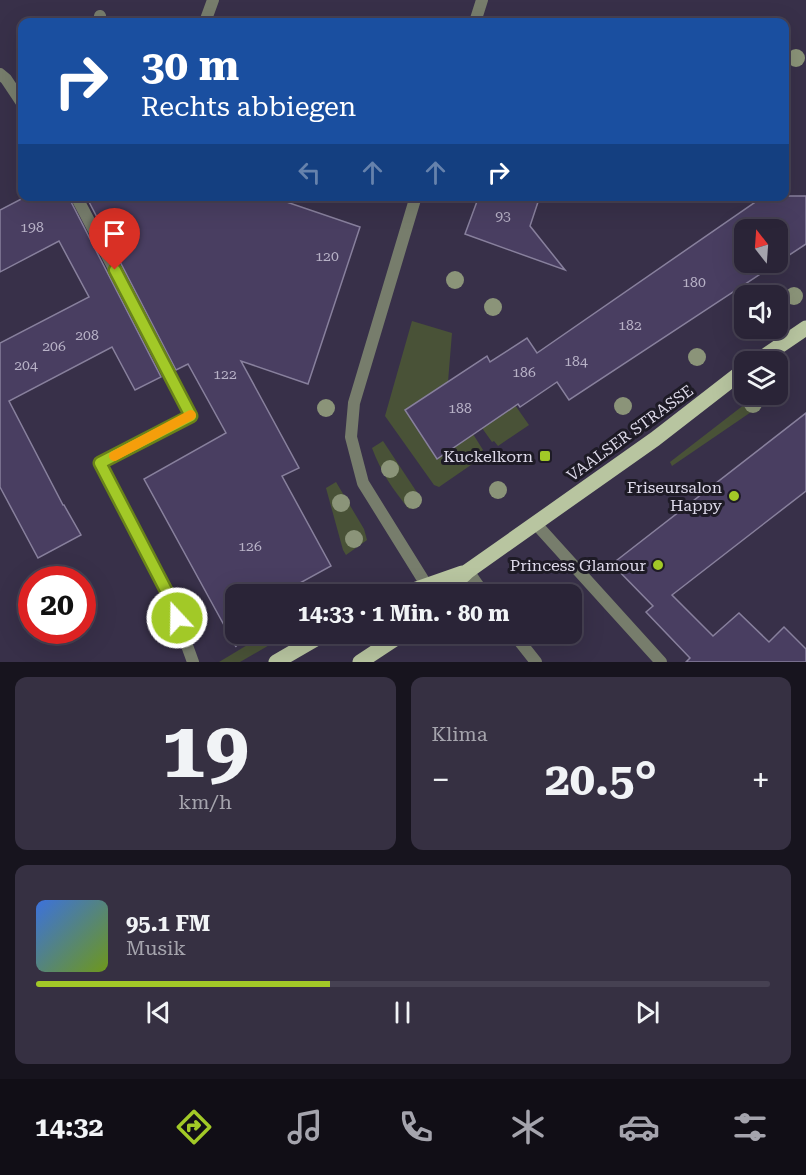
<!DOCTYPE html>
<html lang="de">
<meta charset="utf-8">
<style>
body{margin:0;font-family:"Roboto Serif",serif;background:#363042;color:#f1f3f6;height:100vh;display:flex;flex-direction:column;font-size:22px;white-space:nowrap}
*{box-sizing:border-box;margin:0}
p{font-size:20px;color:#a5a4ad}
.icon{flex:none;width:33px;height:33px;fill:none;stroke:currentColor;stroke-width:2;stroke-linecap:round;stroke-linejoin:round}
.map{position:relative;height:662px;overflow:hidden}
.side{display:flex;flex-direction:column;gap:15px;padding:15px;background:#17141e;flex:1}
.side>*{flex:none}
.guide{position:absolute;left:18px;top:18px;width:771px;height:183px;border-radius:12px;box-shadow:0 6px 24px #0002,0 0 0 2px #464152;background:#1a4fa0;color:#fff;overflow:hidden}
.needle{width:39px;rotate:343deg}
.fabs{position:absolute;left:734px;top:219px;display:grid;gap:12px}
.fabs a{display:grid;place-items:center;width:54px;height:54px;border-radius:12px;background:#2a2437;box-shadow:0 6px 24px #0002,0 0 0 2px #464152;font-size:30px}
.speed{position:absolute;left:18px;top:566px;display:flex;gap:12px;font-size:30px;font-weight:700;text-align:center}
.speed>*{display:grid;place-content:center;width:78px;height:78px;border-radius:50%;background:#2a2437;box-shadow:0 6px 24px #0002,0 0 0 2px #464152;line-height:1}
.speed .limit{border:9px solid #d22;background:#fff;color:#111}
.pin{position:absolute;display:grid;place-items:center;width:51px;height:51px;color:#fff;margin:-62px -26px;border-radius:50% 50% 50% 0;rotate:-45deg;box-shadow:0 0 6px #0007}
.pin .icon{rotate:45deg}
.me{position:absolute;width:66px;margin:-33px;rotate:339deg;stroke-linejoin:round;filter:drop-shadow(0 0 4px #0008)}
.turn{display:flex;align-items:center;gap:21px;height:126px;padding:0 24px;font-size:27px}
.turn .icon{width:78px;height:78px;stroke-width:2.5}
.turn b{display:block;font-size:42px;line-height:51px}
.lanes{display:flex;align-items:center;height:57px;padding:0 24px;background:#0003;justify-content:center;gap:30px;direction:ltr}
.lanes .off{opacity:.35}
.big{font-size:45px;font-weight:700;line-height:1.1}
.side .tile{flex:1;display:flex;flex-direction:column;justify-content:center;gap:9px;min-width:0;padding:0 21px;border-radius:12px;background:#363042}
.side .dial{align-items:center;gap:0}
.dial b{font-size:78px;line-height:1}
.song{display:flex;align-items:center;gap:18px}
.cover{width:72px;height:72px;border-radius:9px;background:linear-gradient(135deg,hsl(220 70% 55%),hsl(80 70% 35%))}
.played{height:6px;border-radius:3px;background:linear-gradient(90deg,#a2c927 40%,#464152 40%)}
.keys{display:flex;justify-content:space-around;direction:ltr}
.heat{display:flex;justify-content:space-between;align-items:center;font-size:33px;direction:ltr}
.side .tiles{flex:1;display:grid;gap:15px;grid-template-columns:1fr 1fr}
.tile:last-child{grid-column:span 2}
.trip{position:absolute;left:225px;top:584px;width:357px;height:60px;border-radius:12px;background:#2a2437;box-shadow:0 6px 24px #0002,0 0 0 2px #464152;font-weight:700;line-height:60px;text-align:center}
.dock{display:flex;height:96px;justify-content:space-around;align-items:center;background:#110e16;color:#a5a4ad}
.dock .icon{width:42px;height:42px}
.dock .selected{color:#a2c927}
.dock b{font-size:27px;color:#f1f3f6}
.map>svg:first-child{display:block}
</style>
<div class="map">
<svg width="806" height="662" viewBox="0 0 806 662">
<rect width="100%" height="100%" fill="#383049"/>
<g fill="#495237">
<path d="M 412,321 L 452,333 L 448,382 L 405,410 L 437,459 L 473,434 L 483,450 L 481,452 L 484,456 L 439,487 L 434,485 L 385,416 Z"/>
<path d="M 758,394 L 776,395 L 672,466 L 670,462 Z"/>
<path d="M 515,405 L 529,425 L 498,446 L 494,441 L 492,442 L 482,428 Z"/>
<path d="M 383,441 L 422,500 L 409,509 C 393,490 381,472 372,448 Z"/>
<path d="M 336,482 L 364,529 L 367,540 L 346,555 L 343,550 L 326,488 Z"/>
<path d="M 267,633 L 290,633 L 240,662 L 219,662 Z"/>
</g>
<g fill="#493e61" stroke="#88809d" stroke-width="1.5" fill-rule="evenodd">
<path d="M 27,196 L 68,196 L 161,377 L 135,390 L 112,347 L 9,401 L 63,505 L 64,505 L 81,535 L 38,558 L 0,487 L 0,343 L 89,297 L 59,241 L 0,272 L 0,210 Z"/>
<path d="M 86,196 L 269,196 L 360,227 L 308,384 L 241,361 L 299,468 L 282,476 L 331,566 L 280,594 L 236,594 L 236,647 L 144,479 L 226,433 L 188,364 L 176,370 Z"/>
<path d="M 479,196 L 540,196 L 530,226 L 565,270 L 465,234 Z"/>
<path d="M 764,196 L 806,196 L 806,244 L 569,400 L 557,382 L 520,407 L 518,404 L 437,459 L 405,410 L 487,356 L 490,362 L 527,338 L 537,353 ZM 744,230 L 777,230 L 777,262 L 744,262 Z"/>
<path d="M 806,413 L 806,491 L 672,595 L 713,636 L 739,613 L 769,642 L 784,627 L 806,649 L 806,662 L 686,662 L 690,658 L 646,612 L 653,606 L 612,564 Z"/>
</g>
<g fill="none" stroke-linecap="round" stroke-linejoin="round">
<g stroke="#777d6c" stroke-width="12">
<path d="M 99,22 L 100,16"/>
<path d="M 205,22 L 213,0"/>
<path d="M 0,74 L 6,79 L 22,103"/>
<path d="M 76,196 L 191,416 L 100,463 L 169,596 L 193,662"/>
<path d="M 536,524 L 661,662"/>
<path d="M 468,571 L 484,594"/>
<path d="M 513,633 L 536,662"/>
</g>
<g stroke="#777d6c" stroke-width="12">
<path d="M 475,22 L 482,0"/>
<path d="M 416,196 L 354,403 L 351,437 L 363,483 L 432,594"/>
</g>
<g stroke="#b8c5a0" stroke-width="15">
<path d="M 756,362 L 806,328"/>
<path d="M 402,594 L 462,573"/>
<path d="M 444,594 L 468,571 L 655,439 L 744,370"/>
<path d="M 276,662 L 326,633"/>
<path d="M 360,662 L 404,633"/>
</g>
</g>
<g fill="#8b9479">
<circle cx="796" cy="58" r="9"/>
<circle cx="455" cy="280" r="9"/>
<circle cx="794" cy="296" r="9"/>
<circle cx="493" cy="307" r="9"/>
<circle cx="697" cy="357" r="9"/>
<circle cx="753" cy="404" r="9"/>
<circle cx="623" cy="406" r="9"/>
<circle cx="326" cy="408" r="9"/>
<circle cx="390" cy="469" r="9"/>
<circle cx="498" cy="490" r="9"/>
<circle cx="413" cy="500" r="9"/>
<circle cx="341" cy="503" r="9"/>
<circle cx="354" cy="539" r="9"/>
</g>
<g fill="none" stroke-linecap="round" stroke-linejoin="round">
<g stroke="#698319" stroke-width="15">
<path id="route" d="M 115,270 L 191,416 L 100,463 L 169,596 L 177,618"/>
</g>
<use href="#route" stroke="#a2c927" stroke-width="10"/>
<path stroke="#f59e0b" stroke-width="10" d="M 114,456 L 191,415"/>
</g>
<g fill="#a2c927" stroke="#1e1b26" stroke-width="2">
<rect x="539" y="450" width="12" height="12" rx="3"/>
<circle cx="734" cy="496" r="6"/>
<circle cx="658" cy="565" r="6"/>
</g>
<g text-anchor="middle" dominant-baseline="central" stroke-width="6" stroke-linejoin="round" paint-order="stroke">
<g font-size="14" fill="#b8b2c7">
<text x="503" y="216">93</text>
<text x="32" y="227">198</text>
<text x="327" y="256">120</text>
<text x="694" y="282">180</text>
<text x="630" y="325">182</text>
<text x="87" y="335">208</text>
<text x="54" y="346">206</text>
<text x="576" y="361">184</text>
<text x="26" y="365">204</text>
<text x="524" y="372">186</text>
<text x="225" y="374">122</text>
<text x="460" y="408">188</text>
<text x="250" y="546">126</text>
</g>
<g font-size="16" fill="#ddd9e9" stroke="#1e1b26">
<text transform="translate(630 433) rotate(-36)">VAALSER STRASSE</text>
</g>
<g font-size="16" fill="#ddd9e9" stroke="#1e1b26" text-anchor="end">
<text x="533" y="456">Kuckelkorn</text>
<text x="722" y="487">Friseursalon<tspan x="722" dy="18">Happy</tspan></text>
<text x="646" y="565">Princess Glamour</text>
</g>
</g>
</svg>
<div class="fabs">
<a><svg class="needle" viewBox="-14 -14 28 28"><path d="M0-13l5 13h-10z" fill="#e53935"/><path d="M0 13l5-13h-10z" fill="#a5a4ad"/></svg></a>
<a><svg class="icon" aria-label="sound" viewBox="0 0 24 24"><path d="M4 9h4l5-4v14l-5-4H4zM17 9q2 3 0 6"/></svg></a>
<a><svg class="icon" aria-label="layers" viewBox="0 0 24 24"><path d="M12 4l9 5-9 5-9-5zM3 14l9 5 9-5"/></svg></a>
</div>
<div class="speed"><div class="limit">20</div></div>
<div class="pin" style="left:115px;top:270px;background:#d93025"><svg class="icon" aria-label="arrive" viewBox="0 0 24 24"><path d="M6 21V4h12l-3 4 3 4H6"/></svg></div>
<svg class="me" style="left:177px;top:618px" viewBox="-20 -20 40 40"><circle r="17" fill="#a2c927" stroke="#fff" stroke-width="3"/><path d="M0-11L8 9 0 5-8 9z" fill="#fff"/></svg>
<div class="trip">14:33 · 1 Min. · 80 m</div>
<div class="guide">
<div class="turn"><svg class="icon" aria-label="right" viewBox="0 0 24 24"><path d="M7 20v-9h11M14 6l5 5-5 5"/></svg><div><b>30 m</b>Rechts abbiegen</div></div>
<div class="lanes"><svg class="icon off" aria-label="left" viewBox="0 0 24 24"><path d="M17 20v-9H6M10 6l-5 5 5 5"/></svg><svg class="icon off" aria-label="ahead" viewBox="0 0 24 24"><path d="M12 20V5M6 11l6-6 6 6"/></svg><svg class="icon off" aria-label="ahead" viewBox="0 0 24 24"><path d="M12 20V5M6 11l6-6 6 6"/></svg><svg class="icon" aria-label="right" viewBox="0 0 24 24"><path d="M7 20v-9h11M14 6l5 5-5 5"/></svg></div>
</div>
</div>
<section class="side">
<div class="tiles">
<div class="tile dial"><b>19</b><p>km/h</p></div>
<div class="tile"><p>Klima</p>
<div class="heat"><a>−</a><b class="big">20.5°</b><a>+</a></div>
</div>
<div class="tile">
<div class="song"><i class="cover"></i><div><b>95.1 FM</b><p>Musik</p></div></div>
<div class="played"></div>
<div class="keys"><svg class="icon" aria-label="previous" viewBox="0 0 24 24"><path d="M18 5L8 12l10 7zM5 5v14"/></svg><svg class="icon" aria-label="pause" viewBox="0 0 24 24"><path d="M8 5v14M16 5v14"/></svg><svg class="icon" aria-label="next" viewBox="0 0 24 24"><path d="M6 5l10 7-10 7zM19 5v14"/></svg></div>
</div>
</div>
</section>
<nav class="dock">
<b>14:32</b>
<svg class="icon selected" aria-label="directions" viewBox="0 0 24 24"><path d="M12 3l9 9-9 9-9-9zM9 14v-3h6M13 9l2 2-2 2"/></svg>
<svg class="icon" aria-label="music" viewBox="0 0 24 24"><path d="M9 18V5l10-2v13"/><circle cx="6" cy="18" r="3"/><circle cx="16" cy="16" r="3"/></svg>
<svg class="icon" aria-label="phone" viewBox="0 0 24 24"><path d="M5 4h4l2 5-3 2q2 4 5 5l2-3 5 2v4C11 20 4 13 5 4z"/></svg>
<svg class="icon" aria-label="climate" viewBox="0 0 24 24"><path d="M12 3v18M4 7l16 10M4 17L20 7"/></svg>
<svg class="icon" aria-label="car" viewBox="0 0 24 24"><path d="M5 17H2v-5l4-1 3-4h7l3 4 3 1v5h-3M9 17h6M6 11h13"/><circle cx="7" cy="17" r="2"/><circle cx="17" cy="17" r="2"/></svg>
<svg class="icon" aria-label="filters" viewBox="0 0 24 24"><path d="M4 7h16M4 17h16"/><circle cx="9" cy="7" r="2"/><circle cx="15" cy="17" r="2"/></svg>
</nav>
